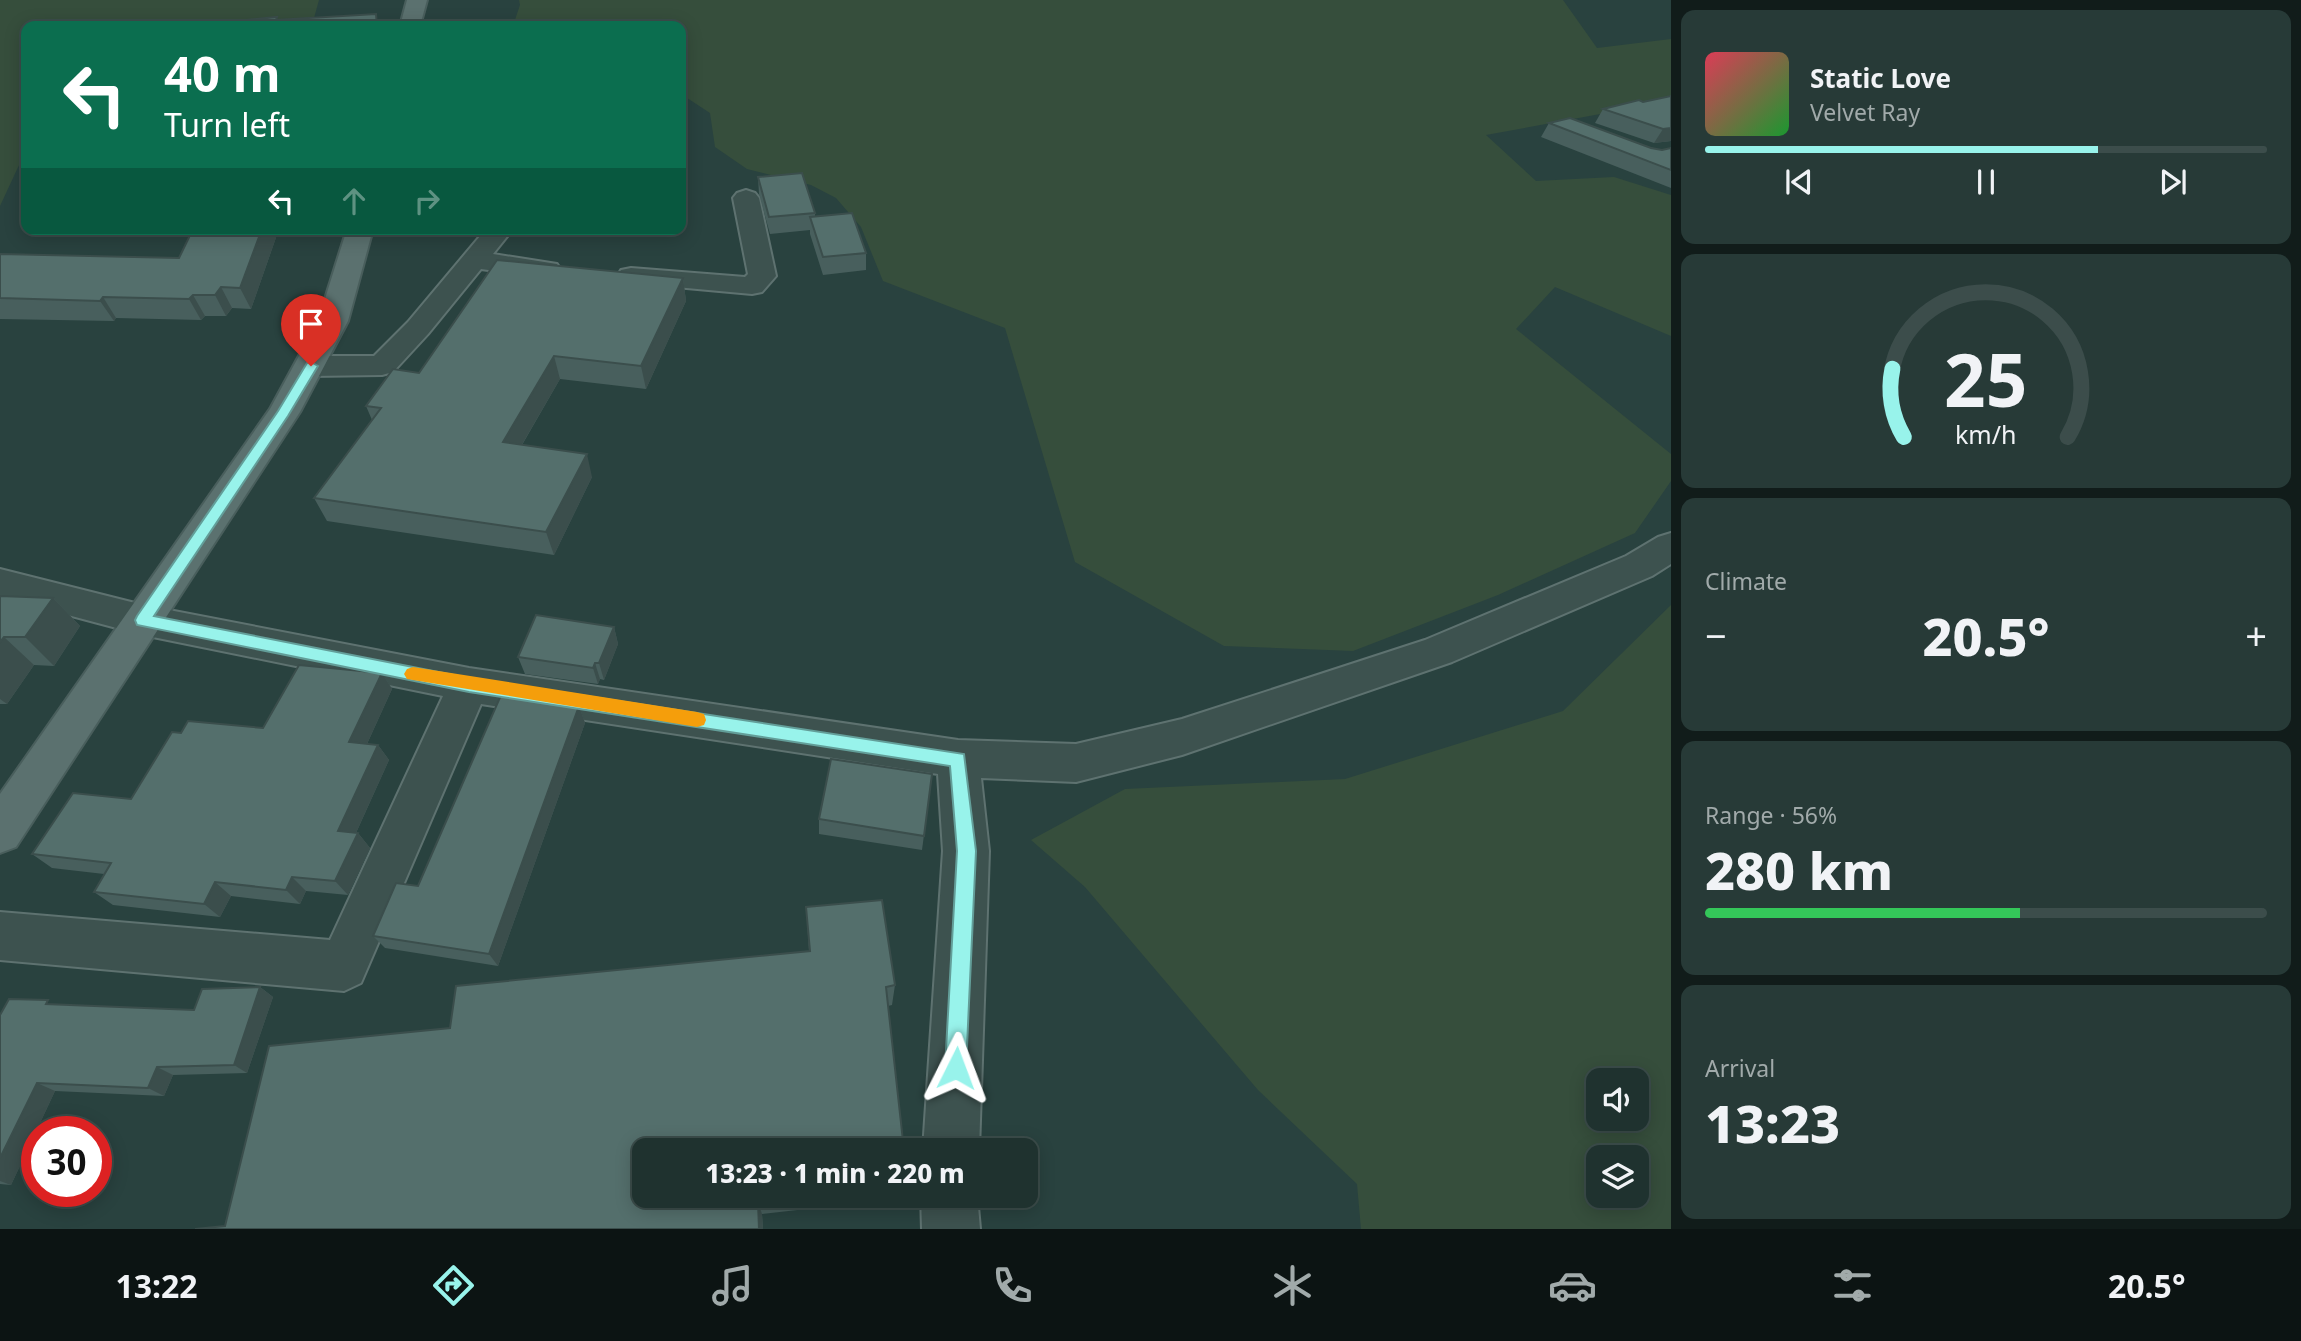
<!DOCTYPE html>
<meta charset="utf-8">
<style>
body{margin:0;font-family:"Noto Sans",sans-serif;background:#273a37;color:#f1f3f6;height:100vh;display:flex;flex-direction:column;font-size:26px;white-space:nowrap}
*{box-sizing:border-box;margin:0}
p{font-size:23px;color:#a1aaaa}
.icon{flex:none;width:38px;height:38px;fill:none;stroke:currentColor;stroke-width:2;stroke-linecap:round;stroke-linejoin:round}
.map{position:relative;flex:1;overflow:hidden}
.side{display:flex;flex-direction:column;gap:10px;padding:10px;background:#111c1a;width:630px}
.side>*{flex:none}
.hud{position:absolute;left:21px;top:21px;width:665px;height:214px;border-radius:14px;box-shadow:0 4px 18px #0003,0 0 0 2px #3c4d4b;background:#0b6e4f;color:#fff;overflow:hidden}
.tools{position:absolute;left:1586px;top:1068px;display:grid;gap:14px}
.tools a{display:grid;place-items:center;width:63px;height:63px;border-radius:14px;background:#1f322f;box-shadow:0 4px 18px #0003,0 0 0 2px #3c4d4b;font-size:35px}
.speed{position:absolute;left:21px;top:1116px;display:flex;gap:14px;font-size:35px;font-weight:700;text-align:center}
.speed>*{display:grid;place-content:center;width:91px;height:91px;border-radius:50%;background:#1f322f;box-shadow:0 4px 18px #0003,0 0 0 2px #3c4d4b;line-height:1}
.speed .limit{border:10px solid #d22;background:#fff;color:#111}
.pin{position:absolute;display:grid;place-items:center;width:60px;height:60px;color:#fff;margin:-72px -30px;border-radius:50% 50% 50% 0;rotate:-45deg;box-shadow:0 0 7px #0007}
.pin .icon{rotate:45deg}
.me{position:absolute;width:77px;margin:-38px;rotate:3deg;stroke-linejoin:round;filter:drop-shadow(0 0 5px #0008)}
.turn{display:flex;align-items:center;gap:24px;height:147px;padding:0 28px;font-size:32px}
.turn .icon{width:91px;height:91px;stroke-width:2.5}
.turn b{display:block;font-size:49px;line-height:60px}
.lanes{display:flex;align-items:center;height:66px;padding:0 28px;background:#0003;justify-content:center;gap:35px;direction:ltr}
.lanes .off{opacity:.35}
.big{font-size:52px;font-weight:800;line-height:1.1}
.side .card{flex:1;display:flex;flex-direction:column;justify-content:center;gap:10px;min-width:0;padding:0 24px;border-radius:14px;background:#273a37}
.side .dial{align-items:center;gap:0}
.dial svg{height:182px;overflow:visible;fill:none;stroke:#3c4d4b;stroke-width:7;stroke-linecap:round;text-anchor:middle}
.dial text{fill:#f1f3f6;stroke:none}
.song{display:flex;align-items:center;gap:21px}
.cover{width:84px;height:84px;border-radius:10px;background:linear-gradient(135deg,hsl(350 70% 55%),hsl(130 70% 35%))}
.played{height:7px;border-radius:4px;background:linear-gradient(90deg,#98f3eb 70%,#3c4d4b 70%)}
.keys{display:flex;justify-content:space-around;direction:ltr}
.heat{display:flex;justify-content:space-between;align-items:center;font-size:38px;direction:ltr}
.charge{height:10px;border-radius:5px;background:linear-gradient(90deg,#34c759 56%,#3c4d4b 0)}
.trip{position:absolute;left:632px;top:1138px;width:406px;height:70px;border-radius:14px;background:#1f322f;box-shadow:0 4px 18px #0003,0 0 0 2px #3c4d4b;font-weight:800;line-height:70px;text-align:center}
.tab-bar{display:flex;height:112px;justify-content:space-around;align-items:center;background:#0c1413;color:#a1aaaa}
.tab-bar .icon{width:49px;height:49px}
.tab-bar .current{color:#98f3eb}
.tab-bar b{font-size:32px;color:#f1f3f6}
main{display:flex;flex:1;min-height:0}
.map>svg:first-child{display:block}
</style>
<main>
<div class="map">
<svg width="1671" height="1229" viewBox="0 0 1671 1229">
<rect width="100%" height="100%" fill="#29423f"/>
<g fill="#364e3c" fill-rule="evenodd">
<path d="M 0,0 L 319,0 L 314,18 L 263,26 L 26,26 L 26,150 L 0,206 Z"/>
<path d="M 519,0 L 1563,0 L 1597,48 L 1671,39 L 1671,101 L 1486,135 L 1536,181 L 1614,177 L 1671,195 L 1671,336 L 1555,287 L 1516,329 L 1671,454 L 1671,481 L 1635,533 L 1498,595 L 1353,651 L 1224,646 L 1075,562 L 1005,328 L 883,281 L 861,227 L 836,198 L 811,185 L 747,169 L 715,147 L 710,113 L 681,94 L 681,26 L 513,26 L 520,5 Z"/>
<path d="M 1671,605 L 1671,1229 L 1361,1229 L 1357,1184 L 1258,1090 L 1085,887 L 1031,840 L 1125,789 L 1345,779 L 1563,711 ZM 1598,1080 L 1636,1080 L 1636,1118 L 1598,1118 ZM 1598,1157 L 1636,1157 L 1636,1195 L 1598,1195 Z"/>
</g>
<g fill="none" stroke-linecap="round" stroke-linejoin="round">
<g stroke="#5e7270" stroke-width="4">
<g id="minor">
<path d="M 746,190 L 755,193 L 759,198 L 776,276 L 762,292 L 752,294 L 621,282 L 617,276 L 621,270 L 631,268 L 745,277 L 748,274 L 733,198 L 737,193 Z"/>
<path d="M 486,229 L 513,229 L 493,254 L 557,264 L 561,270 L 557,276 L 547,278 L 481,269 L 428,334 L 393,372 L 382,375 L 311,376 L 300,373 L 296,366 L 300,359 L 311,356 L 374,356 L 408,322 Z"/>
<path d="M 1671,533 L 1671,564 L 1652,576 L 1452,662 L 1182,755 L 1076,782 L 981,778 L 989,851 L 979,1150 L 923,1150 L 943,851 L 938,774 L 481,704 L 361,983 L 344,991 L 0,960 L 0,912 L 330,940 L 443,696 L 143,635 L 0,597 L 0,569 L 143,605 L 469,668 L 958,740 L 1076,744 L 1182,719 L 1425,640 L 1626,556 L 1658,537 Z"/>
<path d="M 921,1195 L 977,1195 L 980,1229 L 922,1229 Z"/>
</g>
</g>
<g stroke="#495e5c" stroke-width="4">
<g id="major">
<path d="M 407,0 L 427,0 L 420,26 L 400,26 Z"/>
<path d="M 347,229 L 373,229 L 348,321 L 300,412 L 16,847 L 0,853 L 0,794 L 270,409 L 318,321 Z"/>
</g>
</g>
<use href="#minor" fill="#3d524f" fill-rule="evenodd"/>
<use href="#major" fill="#5b716f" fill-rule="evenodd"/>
</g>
<g fill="#485f5d">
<path d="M 1671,96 L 1671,141 L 1654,143 L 1595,123 L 1603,109 Z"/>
<path d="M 681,107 L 687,199 L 681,199 Z"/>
<path d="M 1549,123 L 1662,150 L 1671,148 L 1671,188 L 1541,137 Z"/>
<path d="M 758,177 L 815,213 L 815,216 L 866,253 L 866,270 L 823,275 L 810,234 L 810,230 L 770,234 L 759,194 Z"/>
<path d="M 193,229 L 279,229 L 251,309 L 232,308 L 226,316 L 205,316 L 201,320 L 116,318 L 114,321 L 0,319 L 0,254 L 179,258 Z"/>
<path d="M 683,278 L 686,301 L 646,389 L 560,379 L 522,445 L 592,477 L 554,555 L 327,521 L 314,498 L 372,420 L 366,406 L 419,373 Z"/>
<path d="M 0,596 L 53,598 L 80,626 L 54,666 L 34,665 L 7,704 L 0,704 Z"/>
<path d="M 614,627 L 618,644 L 604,680 L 600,679 L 598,684 L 525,674 L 518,657 Z"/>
<path d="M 382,673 L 392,689 L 367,744 L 378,745 L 389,760 L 356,833 L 358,833 L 370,848 L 348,895 L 306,891 L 300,904 L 231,896 L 220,917 L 113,905 L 94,892 L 104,874 L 52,868 L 32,854 L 131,799 L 181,733 L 263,728 Z"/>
<path d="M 579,706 L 585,723 L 498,966 L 385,948 L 373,936 Z"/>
<path d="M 932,774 L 922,850 L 819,834 L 819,819 Z"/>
<path d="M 806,907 L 895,985 L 892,1005 L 888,1006 L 644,1195 L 905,1195 L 904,1198 L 762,1214 L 763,1229 L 195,1229 L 225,1226 L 450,1028 L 809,951 Z"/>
<path d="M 260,987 L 273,997 L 247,1073 L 173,1075 L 164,1096 L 55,1091 L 11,1185 L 0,1184 L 0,1015 L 56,1005 L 194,1010 Z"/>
</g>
<g fill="#3b4e4c">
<path d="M 681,107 L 683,122 L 687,199 L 685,184 Z"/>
<path d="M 1671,128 L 1671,141 L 1654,143 L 1663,129 Z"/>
<path d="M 262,229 L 279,229 L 251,309 L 240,288 Z"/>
<path d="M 683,278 L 686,301 L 646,389 L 641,366 Z"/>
<path d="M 221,287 L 232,308 L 226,316 L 215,295 Z"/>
<path d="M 193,295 L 205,316 L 201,320 L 189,299 Z"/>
<path d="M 103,297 L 116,318 L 114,321 L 100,301 Z"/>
<path d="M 554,356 L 560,379 L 510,465 L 503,442 Z"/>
<path d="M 587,454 L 592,477 L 554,555 L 546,532 Z"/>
<path d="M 53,598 L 80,626 L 54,666 L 25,637 Z"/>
<path d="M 614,627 L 618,644 L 604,680 L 599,663 Z"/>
<path d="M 4,637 L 34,665 L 7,704 L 0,699 L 0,642 Z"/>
<path d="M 595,663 L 600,679 L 598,684 L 593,668 Z"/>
<path d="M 382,673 L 392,689 L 361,757 L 349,742 Z"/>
<path d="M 579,706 L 585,723 L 498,966 L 489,954 Z"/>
<path d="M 378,745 L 389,760 L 350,846 L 338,831 Z"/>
<path d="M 358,833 L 370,848 L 348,895 L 335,881 Z"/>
<path d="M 292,877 L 306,891 L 300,904 L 286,890 Z"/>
<path d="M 215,882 L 231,896 L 220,917 L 204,904 Z"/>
<path d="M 260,987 L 273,997 L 247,1073 L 234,1065 Z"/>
<path d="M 157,1067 L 173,1075 L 164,1096 L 148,1088 Z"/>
<path d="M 37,1083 L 55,1091 L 11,1185 L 0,1181 L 0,1158 Z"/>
<path d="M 758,1202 L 762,1214 L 763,1229 L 759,1229 Z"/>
</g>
<g fill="#546f6c" stroke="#3b4e4c" stroke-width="2">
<path d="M 376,14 L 377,26 L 184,26 L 277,17 L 276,20 Z"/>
<path d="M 1671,96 L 1671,128 L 1663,129 L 1603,109 L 1639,100 L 1643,102 Z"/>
<path d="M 681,107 L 685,184 L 681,184 Z"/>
<path d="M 1570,118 L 1651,148 L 1662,150 L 1671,148 L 1671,170 L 1549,123 Z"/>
<path d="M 802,173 L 815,213 L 769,217 L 758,177 Z"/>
<path d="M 852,213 L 866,253 L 823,257 L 810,217 Z"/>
<path d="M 193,229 L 262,229 L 240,288 L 221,287 L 215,295 L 193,295 L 189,299 L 103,297 L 100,301 L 0,298 L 0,254 L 179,258 Z"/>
<path d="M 497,260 L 683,278 L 641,366 L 554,356 L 503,442 L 587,454 L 546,532 L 314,498 L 381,408 L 366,406 L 393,369 L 419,373 Z"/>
<path d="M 0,596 L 53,598 L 25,637 L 4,637 L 0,642 Z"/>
<path d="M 536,615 L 614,627 L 599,663 L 595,663 L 593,668 L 518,657 Z"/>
<path d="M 299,665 L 382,673 L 349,742 L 378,745 L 338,831 L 358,833 L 335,881 L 292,877 L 286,890 L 215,882 L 204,904 L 94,892 L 111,863 L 32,854 L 73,793 L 131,799 L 172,732 L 181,733 L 188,721 L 263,728 Z"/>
<path d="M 501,695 L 579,706 L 489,954 L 373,936 L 396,883 L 418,886 Z"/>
<path d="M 831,759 L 932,774 L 924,836 L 819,819 Z"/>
<path d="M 882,900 L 895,985 L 886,987 L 904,1150 L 644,1150 L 644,1195 L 823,1195 L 758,1202 L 759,1229 L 195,1229 L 225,1226 L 269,1046 L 450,1028 L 456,986 L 810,951 L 806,907 Z"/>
<path d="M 260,987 L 234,1065 L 157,1067 L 148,1088 L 37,1083 L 0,1158 L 0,1015 L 9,999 L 48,1000 L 46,1004 L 194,1010 L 202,989 Z"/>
</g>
<path fill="#98f3eb" stroke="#639e99" stroke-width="2" d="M 311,362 L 318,366 L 288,416 L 154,616 L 469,678 L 964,754 L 976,851 L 966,1068 L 963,1076 L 956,1079 L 948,1076 L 945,1068 L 957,851 L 950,766 L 469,692 L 137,625 L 135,620 L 137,616 L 278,411 L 307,363 Z"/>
<path fill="#f59e0b" d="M 413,667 L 697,712 L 704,714 L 706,720 L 704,725 L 697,727 L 413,680 L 407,679 L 404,674 L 407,669 Z"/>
</svg>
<div class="tools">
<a><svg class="icon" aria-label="sound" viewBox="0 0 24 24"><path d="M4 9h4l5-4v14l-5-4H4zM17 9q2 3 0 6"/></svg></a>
<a><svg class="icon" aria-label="layers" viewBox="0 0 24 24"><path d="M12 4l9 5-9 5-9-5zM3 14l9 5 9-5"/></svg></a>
</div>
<div class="speed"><div class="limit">30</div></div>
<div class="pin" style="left:311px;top:366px;background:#d93025"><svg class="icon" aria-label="arrive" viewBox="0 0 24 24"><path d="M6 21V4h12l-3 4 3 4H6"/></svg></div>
<svg class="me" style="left:956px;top:1068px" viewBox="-20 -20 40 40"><path d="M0-17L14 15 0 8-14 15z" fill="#98f3eb" stroke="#fff" stroke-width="4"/></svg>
<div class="trip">13:23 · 1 min · 220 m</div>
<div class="hud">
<div class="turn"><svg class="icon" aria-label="left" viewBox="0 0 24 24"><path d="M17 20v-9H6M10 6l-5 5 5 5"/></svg><div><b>40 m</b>Turn left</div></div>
<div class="lanes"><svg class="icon" aria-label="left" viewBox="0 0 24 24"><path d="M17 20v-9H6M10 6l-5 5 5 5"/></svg><svg class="icon off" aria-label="ahead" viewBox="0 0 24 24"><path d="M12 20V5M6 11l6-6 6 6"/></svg><svg class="icon off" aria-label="right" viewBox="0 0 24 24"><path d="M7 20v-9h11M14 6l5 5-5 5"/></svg></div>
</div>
</div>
<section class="side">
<div class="card">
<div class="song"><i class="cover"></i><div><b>Static Love</b><p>Velvet Ray</p></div></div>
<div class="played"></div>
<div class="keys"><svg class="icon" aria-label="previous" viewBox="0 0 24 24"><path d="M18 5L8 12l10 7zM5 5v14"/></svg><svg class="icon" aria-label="pause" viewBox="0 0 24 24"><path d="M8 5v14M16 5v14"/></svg><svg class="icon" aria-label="next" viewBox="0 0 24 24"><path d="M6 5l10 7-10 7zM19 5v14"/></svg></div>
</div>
<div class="card dial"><svg viewBox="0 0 100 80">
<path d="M14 69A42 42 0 1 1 86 69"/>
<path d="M14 69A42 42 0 0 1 9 39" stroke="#98f3eb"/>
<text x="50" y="56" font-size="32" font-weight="700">25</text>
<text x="50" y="72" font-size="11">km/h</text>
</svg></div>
<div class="card"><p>Climate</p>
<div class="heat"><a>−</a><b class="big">20.5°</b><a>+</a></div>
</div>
<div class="card"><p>Range · 56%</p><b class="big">280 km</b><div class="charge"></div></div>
<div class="card"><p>Arrival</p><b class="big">13:23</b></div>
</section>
</main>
<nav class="tab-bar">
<b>13:22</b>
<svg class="icon current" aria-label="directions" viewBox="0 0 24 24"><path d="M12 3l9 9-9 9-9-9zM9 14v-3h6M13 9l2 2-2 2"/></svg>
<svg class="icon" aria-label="music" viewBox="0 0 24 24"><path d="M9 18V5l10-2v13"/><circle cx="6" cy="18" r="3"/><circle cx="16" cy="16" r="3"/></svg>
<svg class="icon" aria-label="phone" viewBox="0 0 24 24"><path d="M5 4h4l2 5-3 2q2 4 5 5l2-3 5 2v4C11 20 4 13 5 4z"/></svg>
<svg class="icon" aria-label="climate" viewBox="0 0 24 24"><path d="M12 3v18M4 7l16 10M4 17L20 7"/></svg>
<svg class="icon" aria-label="car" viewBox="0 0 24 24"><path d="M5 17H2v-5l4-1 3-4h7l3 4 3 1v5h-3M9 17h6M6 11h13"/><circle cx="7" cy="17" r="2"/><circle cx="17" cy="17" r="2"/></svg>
<svg class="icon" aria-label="filters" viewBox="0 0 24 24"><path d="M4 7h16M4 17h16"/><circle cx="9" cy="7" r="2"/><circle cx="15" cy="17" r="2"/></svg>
<b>20.5°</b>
</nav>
